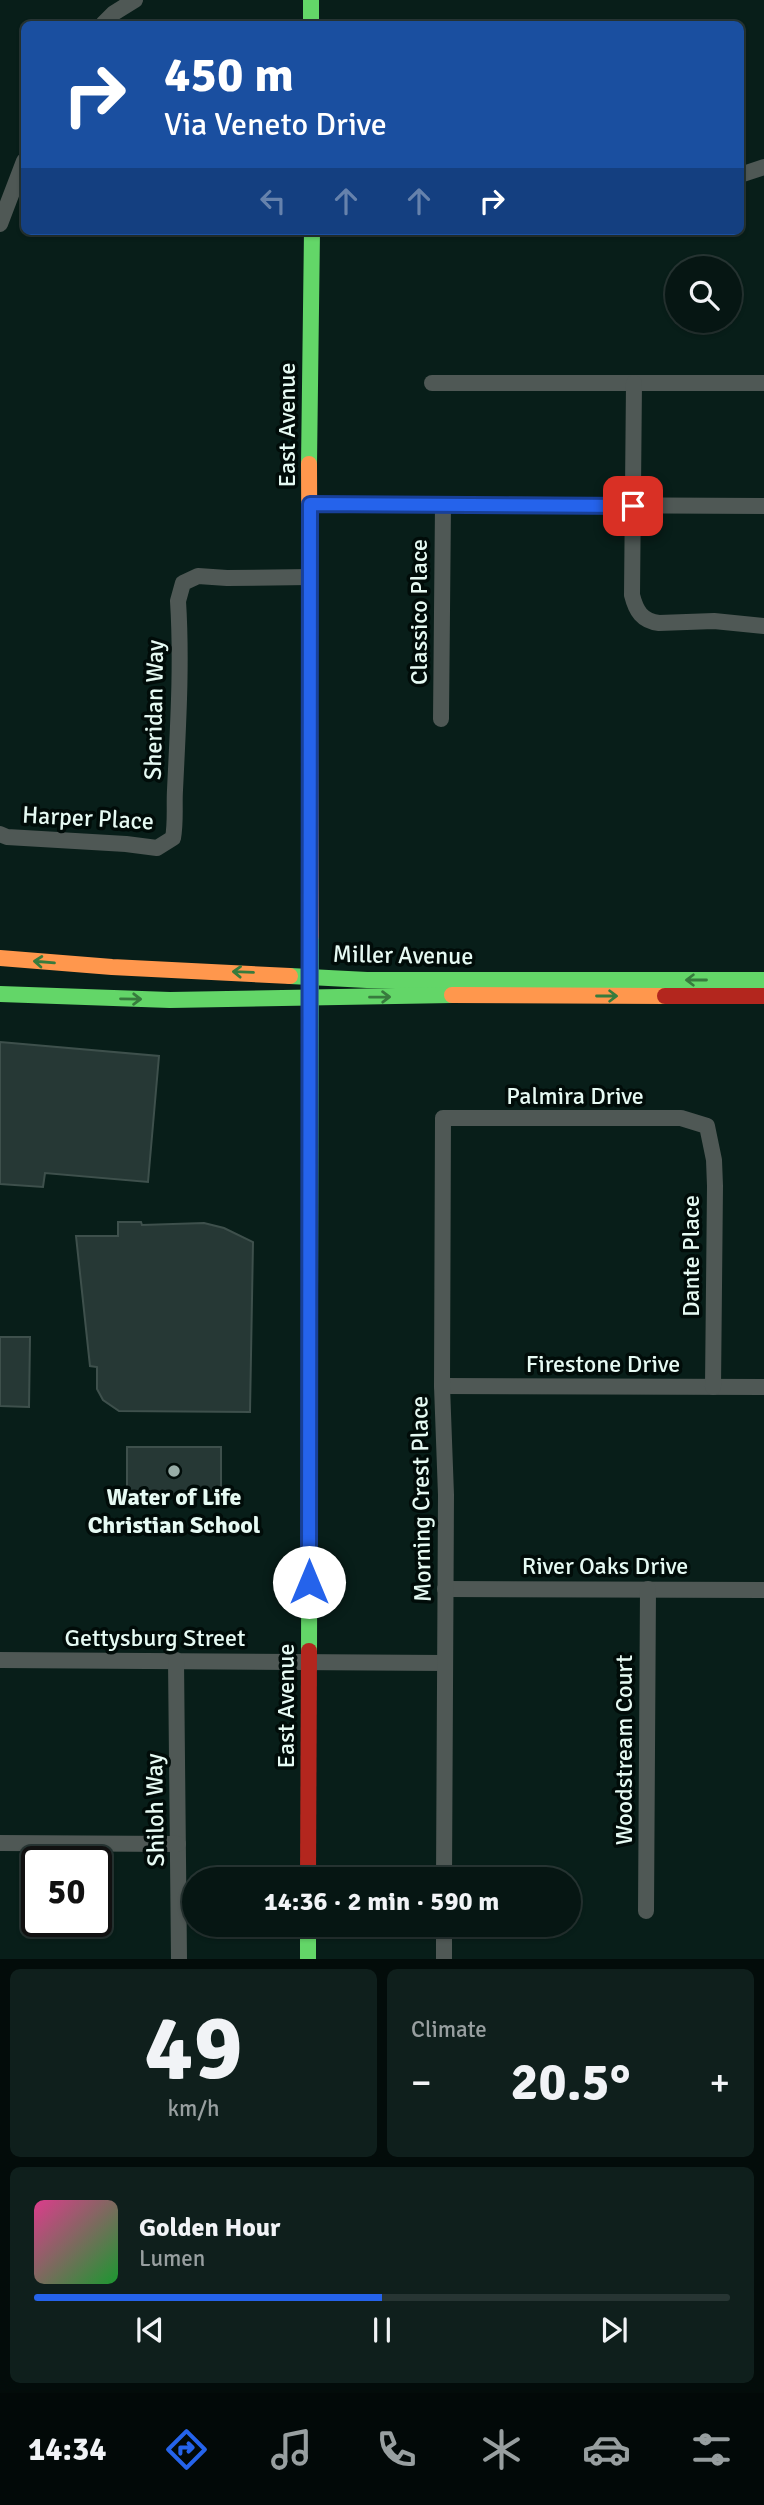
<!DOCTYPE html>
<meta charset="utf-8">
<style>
body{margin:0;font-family:Signika,sans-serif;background:#0f1f1c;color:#f1f3f6;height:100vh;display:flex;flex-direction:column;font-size:26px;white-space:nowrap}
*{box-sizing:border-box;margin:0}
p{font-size:23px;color:#989fa0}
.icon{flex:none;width:38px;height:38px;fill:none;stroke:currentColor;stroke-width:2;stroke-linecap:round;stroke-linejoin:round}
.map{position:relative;height:1959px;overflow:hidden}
.drawer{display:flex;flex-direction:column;gap:10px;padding:10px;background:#030c0a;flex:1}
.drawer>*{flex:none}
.top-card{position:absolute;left:21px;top:21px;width:723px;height:214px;border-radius:10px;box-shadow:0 2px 5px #0004,0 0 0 2px #273533;background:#1a4fa0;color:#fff;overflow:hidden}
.fabs{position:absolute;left:665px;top:256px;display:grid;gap:14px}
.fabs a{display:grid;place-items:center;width:77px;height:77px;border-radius:50%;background:#061613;box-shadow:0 2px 5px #0004,0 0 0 2px #273533;font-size:35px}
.speed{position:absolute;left:21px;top:1846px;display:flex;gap:14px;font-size:35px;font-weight:700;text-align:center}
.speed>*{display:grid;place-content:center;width:91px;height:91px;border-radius:50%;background:#061613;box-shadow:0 2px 5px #0004,0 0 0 2px #273533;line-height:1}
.speed .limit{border:4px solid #111;border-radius:10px;background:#fff;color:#111}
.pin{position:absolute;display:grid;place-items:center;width:60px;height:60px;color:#fff;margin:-30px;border-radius:14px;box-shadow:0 4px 10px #0006}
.me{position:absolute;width:77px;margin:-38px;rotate:0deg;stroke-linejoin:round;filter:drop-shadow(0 0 5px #0008)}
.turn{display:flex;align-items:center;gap:24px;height:147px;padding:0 28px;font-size:32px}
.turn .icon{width:91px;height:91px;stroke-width:2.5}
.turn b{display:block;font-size:49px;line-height:60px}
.lanes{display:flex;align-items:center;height:66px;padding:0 28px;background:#0003;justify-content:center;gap:35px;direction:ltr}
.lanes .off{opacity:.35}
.big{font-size:52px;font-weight:800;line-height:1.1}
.drawer .widget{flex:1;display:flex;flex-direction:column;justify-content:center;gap:10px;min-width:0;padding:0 24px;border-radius:10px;background:#0f1f1c}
.drawer .dial{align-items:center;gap:0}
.dial b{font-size:91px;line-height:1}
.song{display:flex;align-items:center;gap:21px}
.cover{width:84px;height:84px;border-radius:10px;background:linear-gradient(135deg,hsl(330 70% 55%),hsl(130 70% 35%))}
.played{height:7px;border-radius:4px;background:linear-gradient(90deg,#2563eb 50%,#273533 50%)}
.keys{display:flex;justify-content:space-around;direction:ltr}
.heat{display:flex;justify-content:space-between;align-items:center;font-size:38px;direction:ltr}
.drawer .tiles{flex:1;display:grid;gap:10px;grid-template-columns:1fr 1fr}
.widget:last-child{grid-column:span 2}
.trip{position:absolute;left:182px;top:1867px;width:399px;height:70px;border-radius:35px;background:#061613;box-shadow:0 2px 5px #0004,0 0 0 2px #273533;font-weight:800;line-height:70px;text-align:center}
.tabs{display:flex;height:112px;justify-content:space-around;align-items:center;background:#020908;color:#989fa0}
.tabs .icon{width:49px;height:49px}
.tabs .on{color:#2563eb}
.tabs b{font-size:32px;color:#f1f3f6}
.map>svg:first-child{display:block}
</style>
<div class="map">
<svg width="764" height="1959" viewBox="0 0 764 1959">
<rect width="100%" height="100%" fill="#081e19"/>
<g fill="#263835" stroke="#3e504c" stroke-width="2">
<path d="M 0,1042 L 159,1056 L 148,1182 L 45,1173 L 43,1187 L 0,1184 Z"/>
<path d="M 118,1222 L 141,1222 L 142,1225 L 204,1223 L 224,1228 L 253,1242 L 250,1412 L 119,1411 L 103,1400 L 97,1389 L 97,1367 L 90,1366 L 76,1236 L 118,1236 Z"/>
<path d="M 0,1337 L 30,1337 L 29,1407 L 0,1406 Z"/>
<rect x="127" y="1447" width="94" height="48"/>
</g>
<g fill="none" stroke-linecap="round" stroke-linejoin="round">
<g stroke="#4f5855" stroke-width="16">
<path d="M 103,24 L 114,13 L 135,0"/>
<path d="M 740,175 L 764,167"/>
<path d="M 0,224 L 24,161"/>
<path d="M 432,383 L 764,383"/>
<path d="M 634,383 L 632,595 C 636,611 642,621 659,623 L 714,621 L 764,626"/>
<path d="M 310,504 L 764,506"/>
<path d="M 441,719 L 443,505"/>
<path d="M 0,834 L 7,837 L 126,844 L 157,848 L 173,838 C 176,821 174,806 175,790 C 178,727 182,664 178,601 L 183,583 L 198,576 L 227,578 L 310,577"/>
<path d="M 442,1386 L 764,1387"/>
<path d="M 445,1589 L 764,1590"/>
<path d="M 0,1660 L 445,1663"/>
<path d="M 176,1660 L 179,1959"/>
<path d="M 0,1843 L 178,1844"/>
<path d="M 444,1880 L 446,1495 L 442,1386 L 443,1118 L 681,1118 L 707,1126 L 714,1160 L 715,1186 L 713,1387"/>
<path d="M 646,1911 L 648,1589"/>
<path d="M 444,1959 L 444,1925"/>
</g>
<g stroke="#63d668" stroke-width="16">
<path d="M 311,0 L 311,24"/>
<path d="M 309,464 L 312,231"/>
<path d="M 290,976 L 367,980 L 764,980"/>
<path d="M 0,994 L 170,1000 L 452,995"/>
<path d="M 309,1651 L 311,936"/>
<path d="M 308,1925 L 308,1959"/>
</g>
<g stroke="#ff974d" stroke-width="16">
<path d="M 309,464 L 311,936"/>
<path d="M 0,958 L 112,967 L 290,976"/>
<path d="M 452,995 L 665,996"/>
</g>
<g stroke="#b3261e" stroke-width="16">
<path d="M 665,996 L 764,996"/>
<path d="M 308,1880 L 309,1651"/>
</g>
</g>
<defs><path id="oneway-shaft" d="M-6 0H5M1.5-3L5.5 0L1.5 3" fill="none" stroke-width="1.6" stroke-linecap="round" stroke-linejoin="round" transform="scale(1.75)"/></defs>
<g stroke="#377b3d">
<use href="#oneway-shaft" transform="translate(44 962) rotate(-175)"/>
<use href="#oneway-shaft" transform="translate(243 972) rotate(-178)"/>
<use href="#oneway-shaft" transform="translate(696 980) rotate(-180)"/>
<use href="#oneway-shaft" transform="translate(607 996)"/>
<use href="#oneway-shaft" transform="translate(380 997) rotate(-1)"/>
<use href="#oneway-shaft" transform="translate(131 999) rotate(1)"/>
</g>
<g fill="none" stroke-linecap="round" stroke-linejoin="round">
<g stroke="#184099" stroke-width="18">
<path id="route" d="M 309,1582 L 310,504 L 633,506"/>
</g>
<use href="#route" stroke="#2563eb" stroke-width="12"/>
</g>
<circle fill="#98ada7" stroke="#010c09" stroke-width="2.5" cx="174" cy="1471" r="7"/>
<g text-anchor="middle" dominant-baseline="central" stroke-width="7" stroke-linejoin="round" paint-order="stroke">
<g font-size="24" fill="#e6faf3" stroke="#010c09">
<text transform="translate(287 425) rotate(-90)">East Avenue</text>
<text transform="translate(419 612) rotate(-90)">Classico Place</text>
<text transform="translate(154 710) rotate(-89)">Sheridan Way</text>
<text transform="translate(88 818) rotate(3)">Harper Place</text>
<text transform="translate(403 955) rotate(1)">Miller Avenue</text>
<text x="575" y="1096">Palmira Drive</text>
<text transform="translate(691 1256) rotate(-90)">Dante Place</text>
<text x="603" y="1364">Firestone Drive</text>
<text transform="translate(421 1499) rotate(-91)">Morning Crest Place</text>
<text x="605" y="1566">River Oaks Drive</text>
<text x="155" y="1638">Gettysburg Street</text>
<text transform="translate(286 1706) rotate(-90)">East Avenue</text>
<text transform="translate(624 1750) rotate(-90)">Woodstream Court</text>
<text transform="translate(155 1810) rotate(-91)">Shiloh Way</text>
</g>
<g font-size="24" font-weight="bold" fill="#e6faf3" stroke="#010c09">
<text x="174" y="1497">Water of Life<tspan x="174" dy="28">Christian School</tspan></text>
</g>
</g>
</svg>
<div class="fabs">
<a><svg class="icon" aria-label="search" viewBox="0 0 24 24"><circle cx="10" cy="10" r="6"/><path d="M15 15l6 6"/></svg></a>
</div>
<div class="speed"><div class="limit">50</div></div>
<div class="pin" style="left:633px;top:506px;background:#d93025"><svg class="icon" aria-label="arrive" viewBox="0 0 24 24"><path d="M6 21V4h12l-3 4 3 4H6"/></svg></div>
<svg class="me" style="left:309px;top:1582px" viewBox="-20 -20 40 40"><circle r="19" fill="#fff"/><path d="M0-13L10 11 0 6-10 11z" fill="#2563eb"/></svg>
<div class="trip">14:36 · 2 min · 590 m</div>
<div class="top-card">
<div class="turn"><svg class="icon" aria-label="right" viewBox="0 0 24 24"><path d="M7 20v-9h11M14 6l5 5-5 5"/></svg><div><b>450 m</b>Via Veneto Drive</div></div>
<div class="lanes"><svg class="icon off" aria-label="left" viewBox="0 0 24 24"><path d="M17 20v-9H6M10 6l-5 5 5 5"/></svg><svg class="icon off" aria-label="ahead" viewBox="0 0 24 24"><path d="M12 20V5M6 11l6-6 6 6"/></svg><svg class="icon off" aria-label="ahead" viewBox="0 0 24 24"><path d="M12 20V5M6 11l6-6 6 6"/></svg><svg class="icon" aria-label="right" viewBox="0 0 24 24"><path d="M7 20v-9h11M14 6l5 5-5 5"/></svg></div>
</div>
</div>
<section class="drawer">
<div class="tiles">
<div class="widget dial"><b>49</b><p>km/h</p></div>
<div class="widget"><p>Climate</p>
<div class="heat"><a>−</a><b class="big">20.5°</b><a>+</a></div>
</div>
<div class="widget">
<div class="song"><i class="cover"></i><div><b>Golden Hour</b><p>Lumen</p></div></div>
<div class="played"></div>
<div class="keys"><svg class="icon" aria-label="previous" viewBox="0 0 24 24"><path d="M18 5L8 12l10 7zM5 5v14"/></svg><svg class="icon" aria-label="pause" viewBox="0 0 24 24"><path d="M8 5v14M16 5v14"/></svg><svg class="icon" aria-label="next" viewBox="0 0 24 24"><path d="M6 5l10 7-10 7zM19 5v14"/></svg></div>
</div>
</div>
</section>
<nav class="tabs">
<b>14:34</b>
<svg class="icon on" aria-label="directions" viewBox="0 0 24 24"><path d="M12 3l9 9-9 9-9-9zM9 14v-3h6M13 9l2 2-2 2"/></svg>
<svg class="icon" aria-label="music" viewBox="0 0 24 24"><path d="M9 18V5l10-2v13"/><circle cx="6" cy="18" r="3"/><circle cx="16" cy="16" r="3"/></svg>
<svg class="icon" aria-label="phone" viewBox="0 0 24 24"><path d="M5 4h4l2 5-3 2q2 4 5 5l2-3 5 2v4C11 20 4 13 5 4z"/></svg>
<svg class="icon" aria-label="climate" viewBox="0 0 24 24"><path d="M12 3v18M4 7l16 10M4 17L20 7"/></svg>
<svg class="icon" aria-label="car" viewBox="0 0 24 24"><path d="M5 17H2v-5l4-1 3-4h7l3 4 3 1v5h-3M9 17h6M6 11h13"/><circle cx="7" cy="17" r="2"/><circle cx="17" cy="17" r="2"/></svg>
<svg class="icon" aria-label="filters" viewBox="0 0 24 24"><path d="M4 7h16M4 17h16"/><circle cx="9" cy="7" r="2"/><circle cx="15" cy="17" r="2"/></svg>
</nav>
